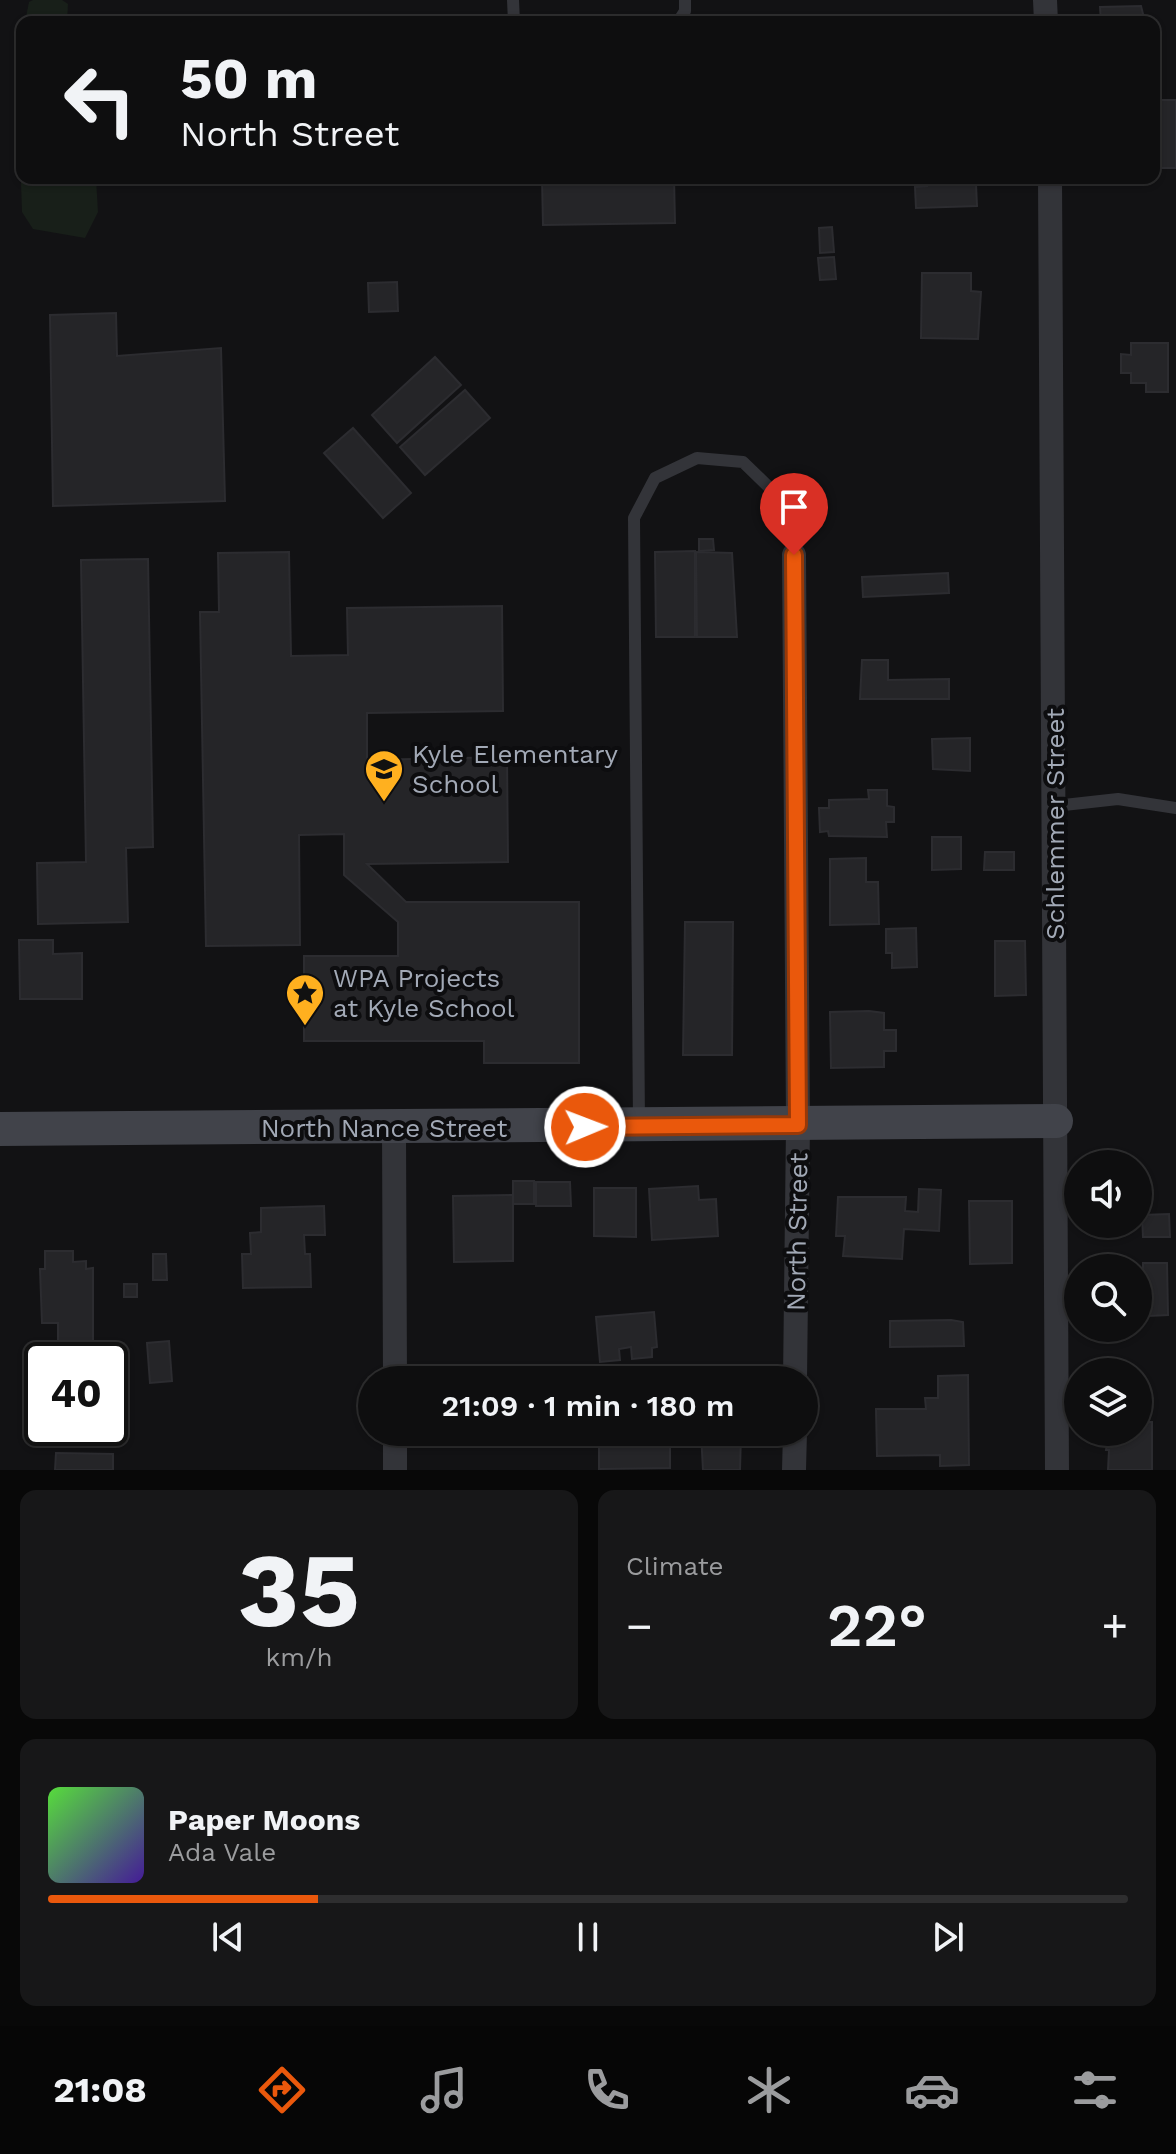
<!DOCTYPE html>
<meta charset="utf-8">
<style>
body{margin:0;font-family:"Work Sans",sans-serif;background:#171718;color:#f1f3f6;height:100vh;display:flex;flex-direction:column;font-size:30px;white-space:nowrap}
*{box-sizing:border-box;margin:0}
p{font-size:26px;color:#9b9c9e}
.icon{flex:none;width:44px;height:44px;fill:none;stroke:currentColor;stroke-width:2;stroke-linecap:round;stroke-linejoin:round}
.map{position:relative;height:1470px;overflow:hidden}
.details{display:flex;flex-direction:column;gap:20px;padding:20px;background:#080808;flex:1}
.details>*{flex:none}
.banner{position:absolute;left:16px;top:16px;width:1144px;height:168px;border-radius:16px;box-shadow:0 2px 6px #0004,0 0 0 2px #2e2e2f;background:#0e0e0f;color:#f1f3f6;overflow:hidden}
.tools{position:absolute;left:1064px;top:1150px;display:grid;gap:16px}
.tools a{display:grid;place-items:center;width:88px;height:88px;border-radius:50%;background:#0e0e0f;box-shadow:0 2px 6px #0004,0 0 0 2px #2e2e2f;font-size:40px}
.speed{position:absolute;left:24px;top:1342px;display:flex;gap:16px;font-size:40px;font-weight:700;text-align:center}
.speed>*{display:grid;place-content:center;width:104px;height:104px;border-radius:50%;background:#0e0e0f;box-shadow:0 2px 6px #0004,0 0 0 2px #2e2e2f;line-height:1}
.speed .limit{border:4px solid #111;border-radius:12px;background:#fff;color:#111}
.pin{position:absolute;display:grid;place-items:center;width:68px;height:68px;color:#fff;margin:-82px -34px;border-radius:50% 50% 50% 0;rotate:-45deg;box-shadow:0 0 8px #0007}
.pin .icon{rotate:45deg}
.me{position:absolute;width:88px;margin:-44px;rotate:89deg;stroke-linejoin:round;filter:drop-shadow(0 0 6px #0008)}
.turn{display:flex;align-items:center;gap:28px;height:168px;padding:0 32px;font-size:36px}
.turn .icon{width:104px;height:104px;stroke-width:2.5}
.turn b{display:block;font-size:56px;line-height:68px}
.big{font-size:60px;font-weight:600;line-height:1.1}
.details .widget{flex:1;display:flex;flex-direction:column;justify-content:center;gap:12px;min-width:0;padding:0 28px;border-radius:16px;background:#171718}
.details .dial{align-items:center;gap:0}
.dial b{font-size:104px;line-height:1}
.song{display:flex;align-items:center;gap:24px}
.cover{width:96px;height:96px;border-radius:12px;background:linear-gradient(135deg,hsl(110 70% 55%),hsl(260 70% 35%))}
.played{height:8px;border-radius:4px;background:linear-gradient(90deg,#ea580c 25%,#2e2e2f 25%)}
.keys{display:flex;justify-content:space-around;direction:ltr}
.heat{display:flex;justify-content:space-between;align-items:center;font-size:44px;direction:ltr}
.details .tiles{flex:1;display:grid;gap:20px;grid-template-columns:1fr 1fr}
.widget:last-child{grid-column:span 2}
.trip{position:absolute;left:358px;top:1366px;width:460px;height:80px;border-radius:40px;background:#0e0e0f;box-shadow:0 2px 6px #0004,0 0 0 2px #2e2e2f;font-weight:600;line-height:80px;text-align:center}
.dock{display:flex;height:128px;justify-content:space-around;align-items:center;background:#060606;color:#9b9c9e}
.dock .icon{width:56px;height:56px}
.dock .active{color:#ea580c}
.dock b{font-size:36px;color:#f1f3f6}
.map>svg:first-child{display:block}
</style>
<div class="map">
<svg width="1176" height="1470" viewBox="0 0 1176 1470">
<rect width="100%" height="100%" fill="#121214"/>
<g fill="#181f19">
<path d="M 33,0 L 62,0 L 68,4 L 67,22 L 25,22 L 29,2 Z"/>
<path d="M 22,65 L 22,178 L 96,178 L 98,212 L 85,238 L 33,229 L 22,212 L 18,96 Z"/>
</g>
<g fill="#252528" stroke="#2c2c30" stroke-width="2">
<path d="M 1141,6 L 1145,22 L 1101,22 L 1100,7 Z"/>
<rect x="1154" y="100" width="22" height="68"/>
<path d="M 542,178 L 674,178 L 675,223 L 543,225 Z"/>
<path d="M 926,178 L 984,178 L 984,184 L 976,184 L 977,206 L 916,208 L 915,187 L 927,186 Z"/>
<path d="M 832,227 L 834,252 L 820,253 L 819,228 Z"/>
<path d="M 834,257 L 836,279 L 820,280 L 818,258 Z"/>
<path d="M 922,273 L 971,273 L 971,291 L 981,292 L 978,339 L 921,338 Z"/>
<path d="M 397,282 L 398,311 L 369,312 L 368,283 Z"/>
<path d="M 116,313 L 117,356 L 221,348 L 225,501 L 53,506 L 50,315 Z"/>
<path d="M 1131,343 L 1168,343 L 1168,392 L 1146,392 L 1146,383 L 1131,383 L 1131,373 L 1121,373 L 1121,354 L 1131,355 Z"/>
<path d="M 435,357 L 461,385 L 397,443 L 372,415 Z"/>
<path d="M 465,390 L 490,418 L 425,475 L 400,447 Z"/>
<path d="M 353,428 L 411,493 L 383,518 L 324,453 Z"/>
<path d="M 699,539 L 713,539 L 714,550 L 699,551 Z"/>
<path d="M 695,551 L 695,637 L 656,637 L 655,552 Z"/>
<path d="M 289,552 L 291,656 L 348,655 L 347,608 L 502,606 L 503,711 L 367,713 L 367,760 L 507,757 L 508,862 L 367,864 L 406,902 L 579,902 L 579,1063 L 484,1063 L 484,1041 L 304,1041 L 304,956 L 398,956 L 398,922 L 344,875 L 344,834 L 299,835 L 300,945 L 206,946 L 200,612 L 219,612 L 218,553 Z"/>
<path d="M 696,552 L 732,553 L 737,637 L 697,637 Z"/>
<path d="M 148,559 L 153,847 L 126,848 L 128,922 L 38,924 L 37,863 L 86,862 L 81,560 Z"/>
<path d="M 948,573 L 949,593 L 863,597 L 862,577 Z"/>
<path d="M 862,660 L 888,660 L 888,680 L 949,679 L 949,699 L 860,699 Z"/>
<path d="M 970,738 L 970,771 L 933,769 L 932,739 Z"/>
<path d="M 868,790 L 887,790 L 887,806 L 894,807 L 894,822 L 886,822 L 887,837 L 829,836 L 828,831 L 820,832 L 819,808 L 829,808 L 829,800 L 869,799 Z"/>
<path d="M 932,837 L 961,837 L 961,869 L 932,870 Z"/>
<path d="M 985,852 L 1014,852 L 1014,870 L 984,870 Z"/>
<path d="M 866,858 L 866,882 L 878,882 L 879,924 L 830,925 L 830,859 Z"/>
<path d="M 685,922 L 733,922 L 732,1055 L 683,1055 Z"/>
<path d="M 916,928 L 917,967 L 892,968 L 892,953 L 886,953 L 886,929 Z"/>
<path d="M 19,940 L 53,940 L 53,954 L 82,953 L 82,999 L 20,999 Z"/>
<path d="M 995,941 L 1025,941 L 1026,995 L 995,996 Z"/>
<path d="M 869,1011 L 884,1013 L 884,1030 L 896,1030 L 896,1051 L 884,1051 L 884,1067 L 831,1068 L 830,1012 Z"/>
<rect x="513" y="1181" width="21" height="23"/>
<path d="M 536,1182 L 570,1182 L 571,1206 L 536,1206 Z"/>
<path d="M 698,1186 L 699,1200 L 716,1199 L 718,1236 L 652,1240 L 649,1189 Z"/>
<path d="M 594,1188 L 636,1188 L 636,1237 L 594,1236 Z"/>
<path d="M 919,1189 L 941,1190 L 939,1231 L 904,1229 L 902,1259 L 843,1256 L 845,1236 L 836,1236 L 838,1197 L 906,1197 L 905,1211 L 918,1212 Z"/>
<path d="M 513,1195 L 513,1261 L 454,1262 L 453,1196 Z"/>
<path d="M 969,1201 L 1012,1201 L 1012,1263 L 970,1264 Z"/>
<path d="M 324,1206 L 325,1235 L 304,1235 L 305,1254 L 310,1254 L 311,1287 L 243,1288 L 242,1254 L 251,1254 L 250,1233 L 261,1232 L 261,1208 Z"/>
<path d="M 1169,1214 L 1170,1237 L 1143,1237 L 1142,1215 Z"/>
<path d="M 45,1251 L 73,1251 L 73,1262 L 86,1261 L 86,1269 L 93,1268 L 93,1354 L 65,1354 L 65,1345 L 58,1345 L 58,1323 L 42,1323 L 40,1269 L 45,1269 Z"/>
<path d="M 153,1254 L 166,1254 L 167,1280 L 153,1280 Z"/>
<path d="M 1143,1263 L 1167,1263 L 1168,1315 L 1148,1316 L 1148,1308 L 1138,1308 L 1138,1269 L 1143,1268 Z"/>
<rect x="124" y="1284" width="13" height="13"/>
<path d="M 654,1312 L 657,1347 L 652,1348 L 652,1357 L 632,1359 L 631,1347 L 619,1349 L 620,1360 L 600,1362 L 596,1317 Z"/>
<path d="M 951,1320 L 963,1322 L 964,1346 L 890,1347 L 890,1321 Z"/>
<path d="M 169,1341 L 172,1381 L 150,1383 L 147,1343 Z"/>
<path d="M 968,1375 L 969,1465 L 940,1466 L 940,1455 L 877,1456 L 876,1409 L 926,1409 L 925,1398 L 938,1398 L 938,1376 Z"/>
<path d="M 1138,1413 L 1143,1413 L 1143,1422 L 1152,1422 L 1152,1470 L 1108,1470 L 1109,1450 L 1106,1450 L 1109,1432 L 1138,1432 Z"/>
<rect x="53" y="1428" width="56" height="4"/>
<path d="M 610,1432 L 649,1432 L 650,1445 L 670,1445 L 670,1468 L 599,1469 L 599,1445 L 609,1445 Z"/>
<path d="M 701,1433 L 741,1434 L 740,1470 L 703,1470 Z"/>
<path d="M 56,1453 L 113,1454 L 113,1470 L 55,1470 Z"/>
</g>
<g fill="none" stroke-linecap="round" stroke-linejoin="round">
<g stroke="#333439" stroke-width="12">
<path d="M 513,0 L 514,22"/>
<path d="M 678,22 L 685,11 L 685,0"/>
<path d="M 1055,806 L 1118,799 L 1176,808"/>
<path d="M 639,1123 L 634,518 L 655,478 L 697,458 L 743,462 L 779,497 L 794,555"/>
</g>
<g stroke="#333439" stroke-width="24">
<path d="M 1045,0 L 1046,22"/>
<path d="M 1050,178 L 1057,1470"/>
<path d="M 794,555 L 798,1125 L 795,1380"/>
<path d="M 394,1129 L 395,1380"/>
<path d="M 395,1432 L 395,1470"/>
<path d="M 794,1470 L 795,1432"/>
</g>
<path stroke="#41434a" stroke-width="34" d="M 0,1129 L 1056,1121"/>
</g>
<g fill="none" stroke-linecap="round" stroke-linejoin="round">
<g stroke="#983908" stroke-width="20">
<path id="route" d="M 585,1127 L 798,1125 L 794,555"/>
</g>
<use href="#route" stroke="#ea580c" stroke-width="14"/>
</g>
<defs>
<g id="school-pin" transform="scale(2)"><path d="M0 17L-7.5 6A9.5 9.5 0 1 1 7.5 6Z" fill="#ffb01f" stroke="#0d0d0f"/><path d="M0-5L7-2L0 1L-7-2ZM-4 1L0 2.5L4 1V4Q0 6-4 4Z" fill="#111"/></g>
<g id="sight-pin" transform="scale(2)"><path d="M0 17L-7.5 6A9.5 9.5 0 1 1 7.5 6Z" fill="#ffb01f" stroke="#0d0d0f"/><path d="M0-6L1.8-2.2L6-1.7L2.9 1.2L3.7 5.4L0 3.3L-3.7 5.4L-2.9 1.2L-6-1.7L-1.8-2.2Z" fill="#111"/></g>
</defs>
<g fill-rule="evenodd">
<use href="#school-pin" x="384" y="769"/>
<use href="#sight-pin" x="305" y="993"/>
</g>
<g text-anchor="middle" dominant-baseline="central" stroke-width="8" stroke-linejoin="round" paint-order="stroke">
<g font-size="26" fill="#a2a9b6" stroke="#0d0d0f" text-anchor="start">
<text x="412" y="754">Kyle Elementary<tspan x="412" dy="30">School</tspan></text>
<text x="333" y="978">WPA Projects<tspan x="333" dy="30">at Kyle School</tspan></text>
</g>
<g font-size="26" fill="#a2a9b6" stroke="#0d0d0f">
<text transform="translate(1055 824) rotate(-90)">Schlemmer Street</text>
<text x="384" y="1128">North Nance Street</text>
<text transform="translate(797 1232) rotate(-89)">North Street</text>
</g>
</g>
</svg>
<div class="tools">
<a><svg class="icon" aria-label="sound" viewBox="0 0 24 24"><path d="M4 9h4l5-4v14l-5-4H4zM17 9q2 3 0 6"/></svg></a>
<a><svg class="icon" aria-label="search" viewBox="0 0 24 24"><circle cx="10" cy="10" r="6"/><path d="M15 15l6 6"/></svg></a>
<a><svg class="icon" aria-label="layers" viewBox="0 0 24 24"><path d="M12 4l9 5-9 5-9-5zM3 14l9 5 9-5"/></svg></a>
</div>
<div class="speed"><div class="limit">40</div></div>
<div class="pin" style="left:794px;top:555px;background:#d93025"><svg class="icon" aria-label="arrive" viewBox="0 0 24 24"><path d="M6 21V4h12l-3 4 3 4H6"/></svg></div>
<svg class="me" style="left:585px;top:1127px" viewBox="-20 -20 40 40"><circle r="17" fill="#ea580c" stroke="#fff" stroke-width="3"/><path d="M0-11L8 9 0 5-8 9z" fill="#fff"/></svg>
<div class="trip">21:09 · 1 min · 180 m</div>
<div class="banner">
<div class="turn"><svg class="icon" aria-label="left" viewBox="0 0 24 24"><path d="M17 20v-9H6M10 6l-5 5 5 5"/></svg><div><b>50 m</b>North Street</div></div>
</div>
</div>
<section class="details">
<div class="tiles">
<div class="widget dial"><b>35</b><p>km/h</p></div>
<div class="widget"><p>Climate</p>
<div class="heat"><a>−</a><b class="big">22°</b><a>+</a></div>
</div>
<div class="widget">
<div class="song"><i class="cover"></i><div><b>Paper Moons</b><p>Ada Vale</p></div></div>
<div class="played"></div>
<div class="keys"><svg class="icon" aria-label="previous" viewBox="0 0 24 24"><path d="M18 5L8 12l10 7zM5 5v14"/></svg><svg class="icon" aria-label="pause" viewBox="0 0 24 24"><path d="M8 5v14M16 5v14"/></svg><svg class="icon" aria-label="next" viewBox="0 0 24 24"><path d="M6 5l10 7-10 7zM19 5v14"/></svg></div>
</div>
</div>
</section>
<nav class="dock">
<b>21:08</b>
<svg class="icon active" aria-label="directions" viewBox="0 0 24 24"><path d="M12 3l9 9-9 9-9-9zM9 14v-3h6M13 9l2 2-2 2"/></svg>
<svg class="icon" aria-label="music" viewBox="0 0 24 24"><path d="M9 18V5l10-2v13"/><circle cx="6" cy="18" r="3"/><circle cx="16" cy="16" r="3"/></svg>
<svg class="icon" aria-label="phone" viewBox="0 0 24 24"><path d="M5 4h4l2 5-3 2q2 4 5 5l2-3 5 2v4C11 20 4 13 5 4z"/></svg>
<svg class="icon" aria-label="climate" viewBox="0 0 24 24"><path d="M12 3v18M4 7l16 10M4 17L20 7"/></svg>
<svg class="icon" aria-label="car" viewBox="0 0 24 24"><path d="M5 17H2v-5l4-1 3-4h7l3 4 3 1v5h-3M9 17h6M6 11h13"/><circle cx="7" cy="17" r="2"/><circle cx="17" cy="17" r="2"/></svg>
<svg class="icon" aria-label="filters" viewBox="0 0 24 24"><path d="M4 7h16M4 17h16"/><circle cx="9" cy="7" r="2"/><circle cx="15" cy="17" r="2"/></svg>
</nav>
